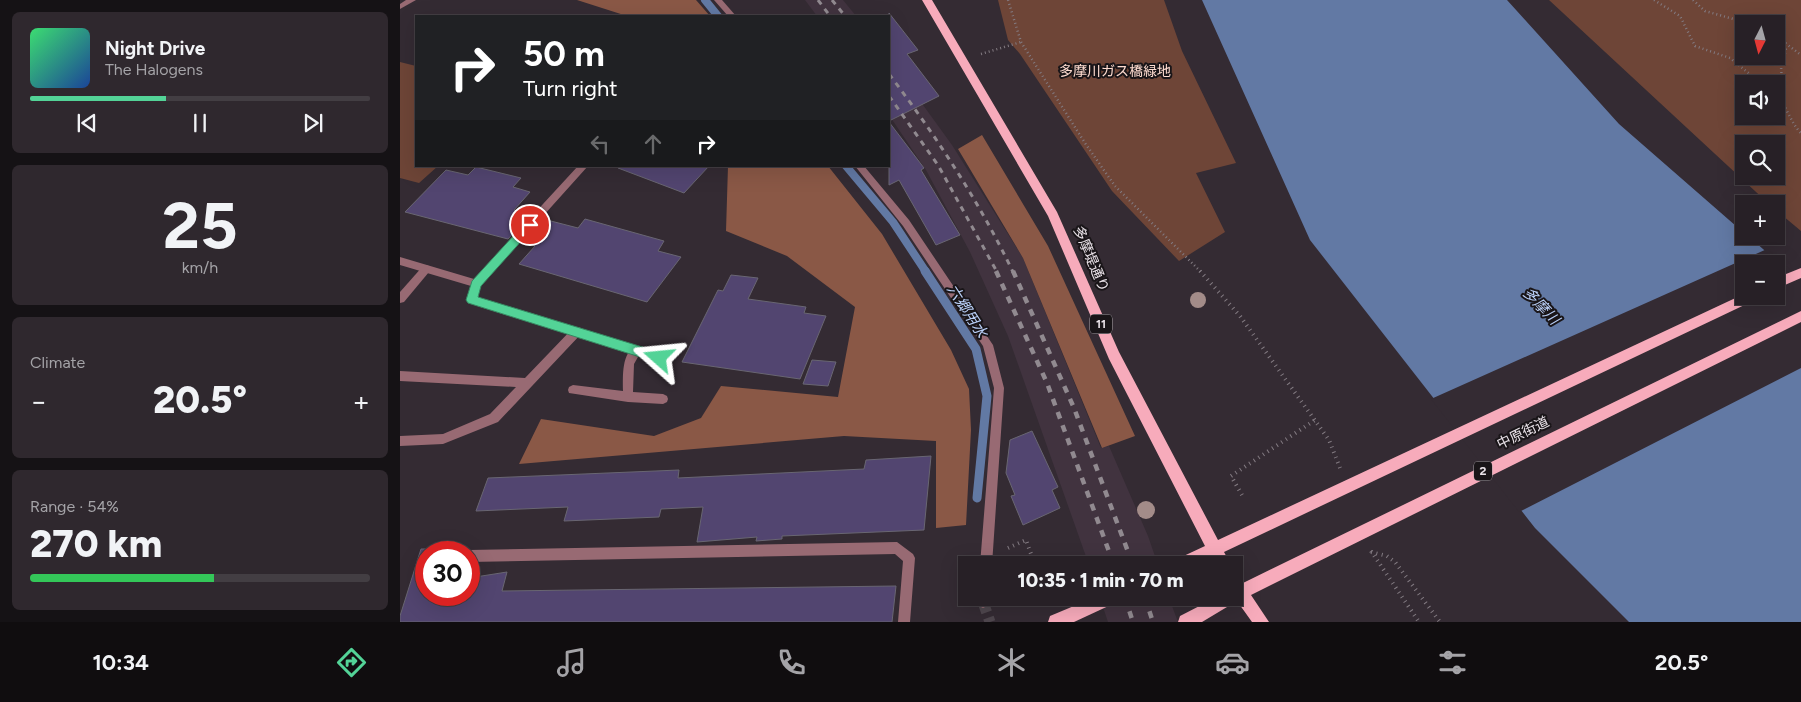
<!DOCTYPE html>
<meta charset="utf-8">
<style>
body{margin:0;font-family:Figtree,"Noto Sans JP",sans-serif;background:#2f282e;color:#f1f3f6;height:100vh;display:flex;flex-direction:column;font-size:19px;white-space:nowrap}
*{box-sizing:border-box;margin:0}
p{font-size:16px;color:#a4a3a7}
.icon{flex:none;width:28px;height:28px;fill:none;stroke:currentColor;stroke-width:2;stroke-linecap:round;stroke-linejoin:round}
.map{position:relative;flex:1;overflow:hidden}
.sheet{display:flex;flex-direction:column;gap:12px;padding:12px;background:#151215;width:400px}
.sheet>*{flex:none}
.guide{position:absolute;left:15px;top:15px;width:475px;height:152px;border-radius:0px;box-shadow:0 5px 20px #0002,0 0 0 1px #433e43;background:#202124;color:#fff;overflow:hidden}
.needle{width:32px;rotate:186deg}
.controls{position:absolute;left:1335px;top:15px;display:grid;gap:10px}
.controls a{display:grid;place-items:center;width:50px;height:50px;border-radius:0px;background:#272026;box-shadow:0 5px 20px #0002,0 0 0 1px #433e43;font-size:25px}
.speed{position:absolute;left:15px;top:541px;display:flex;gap:10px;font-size:25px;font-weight:700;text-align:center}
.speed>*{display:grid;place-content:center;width:65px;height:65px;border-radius:50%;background:#272026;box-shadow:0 5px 20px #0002,0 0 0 1px #433e43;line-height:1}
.speed .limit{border:8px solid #d22;background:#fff;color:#111}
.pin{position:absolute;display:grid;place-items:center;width:42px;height:42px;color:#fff;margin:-21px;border:2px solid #fff;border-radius:50%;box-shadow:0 1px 5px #0007}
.me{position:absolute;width:55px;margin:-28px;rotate:288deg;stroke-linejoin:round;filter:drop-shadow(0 0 4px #0008)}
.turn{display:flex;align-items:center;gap:18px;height:105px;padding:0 25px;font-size:22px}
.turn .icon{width:65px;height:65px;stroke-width:2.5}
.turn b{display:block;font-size:35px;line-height:42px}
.lanes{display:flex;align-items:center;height:48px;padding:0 25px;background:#0003;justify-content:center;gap:25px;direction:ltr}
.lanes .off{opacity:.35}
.big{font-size:38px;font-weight:800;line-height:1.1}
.sheet .widget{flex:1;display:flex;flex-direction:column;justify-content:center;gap:8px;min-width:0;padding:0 18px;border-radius:8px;background:#2f282e}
.sheet .dial{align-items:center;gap:0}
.dial b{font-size:65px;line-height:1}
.song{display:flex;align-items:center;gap:15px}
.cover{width:60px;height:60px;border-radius:8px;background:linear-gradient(135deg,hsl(140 70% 55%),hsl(220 70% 35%))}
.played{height:5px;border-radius:2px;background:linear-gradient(90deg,#53d397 40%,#433e43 40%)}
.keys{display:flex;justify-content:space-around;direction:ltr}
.heat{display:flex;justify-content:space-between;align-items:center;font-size:28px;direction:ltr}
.charge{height:8px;border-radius:4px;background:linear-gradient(90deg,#34c759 54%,#433e43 0)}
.trip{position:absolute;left:558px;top:556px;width:285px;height:50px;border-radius:0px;background:#272026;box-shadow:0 5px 20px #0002,0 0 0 1px #433e43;font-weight:800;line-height:50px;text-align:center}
.menu{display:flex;height:80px;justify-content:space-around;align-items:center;background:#100d0f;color:#a4a3a7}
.menu .icon{width:35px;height:35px}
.menu .active{color:#53d397}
.menu b{font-size:22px;color:#f1f3f6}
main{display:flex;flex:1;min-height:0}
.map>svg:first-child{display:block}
</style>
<main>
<section class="sheet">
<div class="widget">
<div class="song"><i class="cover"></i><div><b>Night Drive</b><p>The Halogens</p></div></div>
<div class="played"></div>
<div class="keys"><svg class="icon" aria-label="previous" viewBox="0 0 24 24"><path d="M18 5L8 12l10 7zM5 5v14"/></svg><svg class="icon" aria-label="pause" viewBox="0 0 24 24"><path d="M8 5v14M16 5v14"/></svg><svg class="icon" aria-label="next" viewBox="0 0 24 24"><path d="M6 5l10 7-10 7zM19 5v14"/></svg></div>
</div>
<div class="widget dial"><b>25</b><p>km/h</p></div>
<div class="widget"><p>Climate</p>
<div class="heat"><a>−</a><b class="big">20.5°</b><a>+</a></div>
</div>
<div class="widget"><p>Range · 54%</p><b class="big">270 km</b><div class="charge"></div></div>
</section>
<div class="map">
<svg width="1401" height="622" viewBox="0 0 1401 622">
<rect width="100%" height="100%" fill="#342b33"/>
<g fill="#41333f">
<path d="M 405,0 L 443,0 L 456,16 L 417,16 Z"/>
<path d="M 489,58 L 552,145 L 623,258 L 701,448 L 709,446 L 748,536 L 758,565 L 689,565 L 608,336 L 570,252 L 526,170 L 489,115 Z"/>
<path d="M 700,598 L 769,598 L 778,622 L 708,622 Z"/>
</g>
<g fill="#6e4537" fill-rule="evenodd">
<path d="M 598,0 L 764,0 L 782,51 L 836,163 L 796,173 L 825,232 L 779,261 L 712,191 L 620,54 L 608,40 Z"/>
<path d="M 1149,0 L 1401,0 L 1401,231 L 1376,210 L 1376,204 L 1369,204 ZM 1344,24 L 1376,24 L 1376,56 L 1344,56 ZM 1344,84 L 1376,84 L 1376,116 L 1344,116 ZM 1344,144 L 1376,144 L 1376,176 L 1344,176 Z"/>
<path d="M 0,62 L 16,66 L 16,166 L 38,166 L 19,183 L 0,178 Z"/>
</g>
<g fill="#8a5846">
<path d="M 177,0 L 296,0 L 310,16 L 227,16 Z"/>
<path d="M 582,135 L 648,246 L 735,436 L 702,448 L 623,258 L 558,149 Z"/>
<path d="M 328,166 L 428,166 L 482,234 L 551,350 L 569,389 L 571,430 L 566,525 L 536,528 L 536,441 L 444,436 L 119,464 L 141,419 L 254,436 L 301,418 L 321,386 L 438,397 L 455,307 L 387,256 L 326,231 Z"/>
</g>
<path fill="#6279a4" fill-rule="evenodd" d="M 802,0 L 1107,0 L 1219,124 L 1344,233 L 1344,236 L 1348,236 L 1401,282 L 1401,622 L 1229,622 L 1135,528 L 910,240 ZM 1344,264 L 1376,264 L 1376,296 L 1344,296 Z"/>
<path fill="#342b33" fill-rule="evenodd" d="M 1367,249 L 1401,279 L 1401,368 L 1119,512 L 1031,399 ZM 1344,264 L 1376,264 L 1376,296 L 1344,296 Z"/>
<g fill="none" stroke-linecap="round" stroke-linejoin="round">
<g stroke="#6279a4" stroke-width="8">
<path d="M 305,0 L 318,16"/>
<path d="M 446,166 L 493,222 L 526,272"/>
</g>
<path stroke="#6279a4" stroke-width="9" d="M 525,271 L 576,349 L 587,396 L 577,498"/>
</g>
<g fill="#524570" stroke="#696672">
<path d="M 489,13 L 518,50 L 507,54 L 539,96 L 489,121 Z"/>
<path d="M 489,122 L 524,168 L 521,170 L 560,235 L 536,245 L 499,180 L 489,185 Z"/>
<path d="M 218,166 L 309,166 L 284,193 L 218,168 Z"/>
<path d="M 76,167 L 121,178 L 113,187 L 130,192 L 114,210 L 130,215 L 108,239 L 5,212 L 46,170 L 68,175 Z"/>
<path d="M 143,219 L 178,228 L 185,219 L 264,241 L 258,251 L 281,257 L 247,302 L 119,264 L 135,246 L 122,242 Z"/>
<path d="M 331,275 L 358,278 L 348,299 L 406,307 L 404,313 L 426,316 L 400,379 L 282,362 L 318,290 L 323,291 Z"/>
<path d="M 412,360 L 436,362 L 428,386 L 403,384 Z"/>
<path d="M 632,431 L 658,487 L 652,490 L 660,508 L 623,525 L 611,496 L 615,495 L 606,473 L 610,440 Z"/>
<path d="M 531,456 L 524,530 L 382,536 L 382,539 L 356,541 L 357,537 L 297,542 L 303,507 L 261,509 L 259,517 L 164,521 L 168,507 L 76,511 L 88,478 L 279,470 L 278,478 L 464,469 L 466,460 Z"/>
<path d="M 21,549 L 26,549 L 26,595 L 69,595 L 69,578 L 107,572 L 102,591 L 496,586 L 492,622 L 0,622 L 0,616 Z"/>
</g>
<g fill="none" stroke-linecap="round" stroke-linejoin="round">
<path stroke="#4f474e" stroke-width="11" stroke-dasharray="11 5.5" stroke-linecap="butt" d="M 583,602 L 590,622"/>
<g stroke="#837b82" stroke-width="2.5" stroke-dasharray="1 3" stroke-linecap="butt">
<path d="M 608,0 L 621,42 L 685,143 L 715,186 L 801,272"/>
<path d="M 1254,0 L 1280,16 L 1295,46 L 1330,58 L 1362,84"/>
<path d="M 1293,0 L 1305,11 L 1351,24"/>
<path d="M 1376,36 L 1401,55"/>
<path d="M 581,54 L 621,42"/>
<path d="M 1376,95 C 1387,106 1390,122 1401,133"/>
<path d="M 1383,101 L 1381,66 L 1386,50 L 1384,42"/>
</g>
<g stroke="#837b82" stroke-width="4" stroke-dasharray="1 4.5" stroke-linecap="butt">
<path d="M 800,271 L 840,316 L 929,440 L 940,468"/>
<path d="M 842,495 L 831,476 L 915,420"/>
<path d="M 608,548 L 626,540 L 635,565"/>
<path d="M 971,551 L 1019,622"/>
<path d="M 971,552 L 987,556 L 995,562 L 1040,622"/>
</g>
<g fill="#986a73" fill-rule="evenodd">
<path d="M 26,265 L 29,266 L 31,269 L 29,272 L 4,302 L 0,303 L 0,292 L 23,266 Z"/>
<path d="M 177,327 L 181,328 L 182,331 L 181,334 L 98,422 L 43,444 L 0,446 L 0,436 L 43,434 L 90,414 L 116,387 L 0,381 L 0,371 L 125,378 L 173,328 Z"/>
<path d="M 237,345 L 241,347 L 242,350 L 234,364 L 233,392 L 263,394 L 267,396 L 268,399 L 267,402 L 263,404 L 228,402 L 169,393 L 168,390 L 169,387 L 173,385 L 223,391 C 223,377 221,352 237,345 Z"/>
<path d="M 497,542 L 513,554 L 515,558 L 510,622 L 498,622 L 503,561 L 495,554 L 69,562 L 69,552 L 64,552 L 69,550 Z"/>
</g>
<g fill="#986a73" fill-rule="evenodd">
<path d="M 6,0 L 16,0 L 0,9 L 0,4 Z"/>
<path d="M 314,0 L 322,0 L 336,16 L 328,16 Z"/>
<path d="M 178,166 L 188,166 L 80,286 L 78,298 L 259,353 L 263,355 L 264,358 L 263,361 L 259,363 L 68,303 L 67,300 L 71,286 L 0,265 L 0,257 L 74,279 Z"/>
<path d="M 455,166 L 464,166 L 509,220 L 593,345 L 604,388 L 592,565 L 580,565 L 594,388 L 583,346 L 503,226 Z"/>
<path d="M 578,598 L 590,598 L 587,606 L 583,608 L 579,606 L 577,602 Z"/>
</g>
<g fill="#f7abbb" fill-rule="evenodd">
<path d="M 522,0 L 532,0 L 657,212 L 719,352 L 818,540 L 1344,294 L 1344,296 L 1357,296 L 1355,300 L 824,552 L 831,565 L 815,565 L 811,558 L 797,565 L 772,565 L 775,560 L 805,546 L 709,359 L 648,216 Z"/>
<path d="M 1401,268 L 1401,278 L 1376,289 L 1376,278 Z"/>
<path d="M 1401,311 L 1401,322 L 851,595 L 869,622 L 852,622 L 837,601 L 802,622 L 778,622 L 780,616 L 815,598 L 834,598 L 834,575 L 839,578 L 843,583 Z"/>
<path d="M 693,598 L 718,598 L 715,603 L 674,622 L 648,622 L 650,616 Z"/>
</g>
<g stroke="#918a90" stroke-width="3" stroke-dasharray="5.5 5.5" stroke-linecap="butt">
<path d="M 418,0 L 430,16"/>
<path d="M 432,0 L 445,16"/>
<path d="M 489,74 C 536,136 579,201 613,272"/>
<path d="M 489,96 L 538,165 L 597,272"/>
</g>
<g stroke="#918a90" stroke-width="4.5" stroke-dasharray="7 7" stroke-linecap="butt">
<path d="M 596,271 L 647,383 L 714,565"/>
<path d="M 613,271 L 674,408 L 733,565"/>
<path d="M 725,598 L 733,622"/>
<path d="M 745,598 L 753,622"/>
</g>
</g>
<g fill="#a38c89">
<circle cx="798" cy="300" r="8"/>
<circle cx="746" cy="510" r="9"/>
</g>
<path fill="#53d397" stroke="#368962" d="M 130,221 L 133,222 L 135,225 L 133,228 L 81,286 L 78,297 L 259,352 L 263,354 L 265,358 L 263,361 L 259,363 L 68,303 L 66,300 L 72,281 L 126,222 Z"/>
<g text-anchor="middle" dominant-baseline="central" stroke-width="4" stroke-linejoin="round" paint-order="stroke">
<g fill="#191518" stroke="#aba5aa" stroke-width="1">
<rect x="690" y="314.5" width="22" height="19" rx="4"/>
<rect x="1074" y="461.5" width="18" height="19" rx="4"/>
</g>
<g font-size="12" font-weight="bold" fill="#eae3e9">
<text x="701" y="324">11</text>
<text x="1083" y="471">2</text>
</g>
<g font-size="14" fill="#fedcd0" stroke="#191518">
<text x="715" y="71">多摩川ガス橋緑地</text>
</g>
<g font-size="14" fill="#eae3e9" stroke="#191518">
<text transform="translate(691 259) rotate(67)">多摩堤通り</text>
<text transform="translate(1123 433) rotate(-26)">中原街道</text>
</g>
<g font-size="15" font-style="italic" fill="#b9cff7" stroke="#191518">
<text transform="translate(1141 306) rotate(46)">多摩川</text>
<text transform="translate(567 311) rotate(57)">六郷用水</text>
</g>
</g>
</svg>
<div class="controls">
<a><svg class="needle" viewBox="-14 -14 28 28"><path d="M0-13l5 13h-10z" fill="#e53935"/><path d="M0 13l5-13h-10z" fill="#a4a3a7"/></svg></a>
<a><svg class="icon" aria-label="sound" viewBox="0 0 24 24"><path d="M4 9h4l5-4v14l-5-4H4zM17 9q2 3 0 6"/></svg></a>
<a><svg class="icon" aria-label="search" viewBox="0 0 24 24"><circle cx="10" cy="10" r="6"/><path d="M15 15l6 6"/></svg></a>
<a>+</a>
<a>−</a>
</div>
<div class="speed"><div class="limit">30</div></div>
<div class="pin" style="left:130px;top:225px;background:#d93025"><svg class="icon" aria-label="arrive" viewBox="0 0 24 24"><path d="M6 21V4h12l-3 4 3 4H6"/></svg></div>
<svg class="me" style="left:259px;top:358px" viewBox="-20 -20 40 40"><path d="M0-17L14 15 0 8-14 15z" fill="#53d397" stroke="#fff" stroke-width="4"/></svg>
<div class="trip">10:35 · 1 min · 70 m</div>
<div class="guide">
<div class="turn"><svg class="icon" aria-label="right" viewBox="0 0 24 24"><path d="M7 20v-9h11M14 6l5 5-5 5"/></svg><div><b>50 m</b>Turn right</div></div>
<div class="lanes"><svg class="icon off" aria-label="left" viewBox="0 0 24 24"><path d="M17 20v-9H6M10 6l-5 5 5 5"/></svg><svg class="icon off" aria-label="ahead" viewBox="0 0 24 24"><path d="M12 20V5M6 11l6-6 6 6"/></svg><svg class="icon" aria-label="right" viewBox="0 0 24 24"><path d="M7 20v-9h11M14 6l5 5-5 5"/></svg></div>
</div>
</div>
</main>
<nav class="menu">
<b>10:34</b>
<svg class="icon active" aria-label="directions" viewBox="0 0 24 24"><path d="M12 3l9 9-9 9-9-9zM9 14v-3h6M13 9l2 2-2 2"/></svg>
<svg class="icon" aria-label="music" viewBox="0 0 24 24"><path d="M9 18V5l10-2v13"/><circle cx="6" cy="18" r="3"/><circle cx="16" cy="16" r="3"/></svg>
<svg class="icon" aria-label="phone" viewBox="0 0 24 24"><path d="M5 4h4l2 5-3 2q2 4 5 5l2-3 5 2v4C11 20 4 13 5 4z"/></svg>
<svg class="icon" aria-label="climate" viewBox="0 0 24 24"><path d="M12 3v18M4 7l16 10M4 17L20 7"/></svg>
<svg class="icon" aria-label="car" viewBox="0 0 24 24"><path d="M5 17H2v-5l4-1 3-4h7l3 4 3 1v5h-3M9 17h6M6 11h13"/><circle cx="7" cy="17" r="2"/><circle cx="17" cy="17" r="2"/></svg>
<svg class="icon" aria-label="filters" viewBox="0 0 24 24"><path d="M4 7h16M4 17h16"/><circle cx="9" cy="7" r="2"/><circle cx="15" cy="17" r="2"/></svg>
<b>20.5°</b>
</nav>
